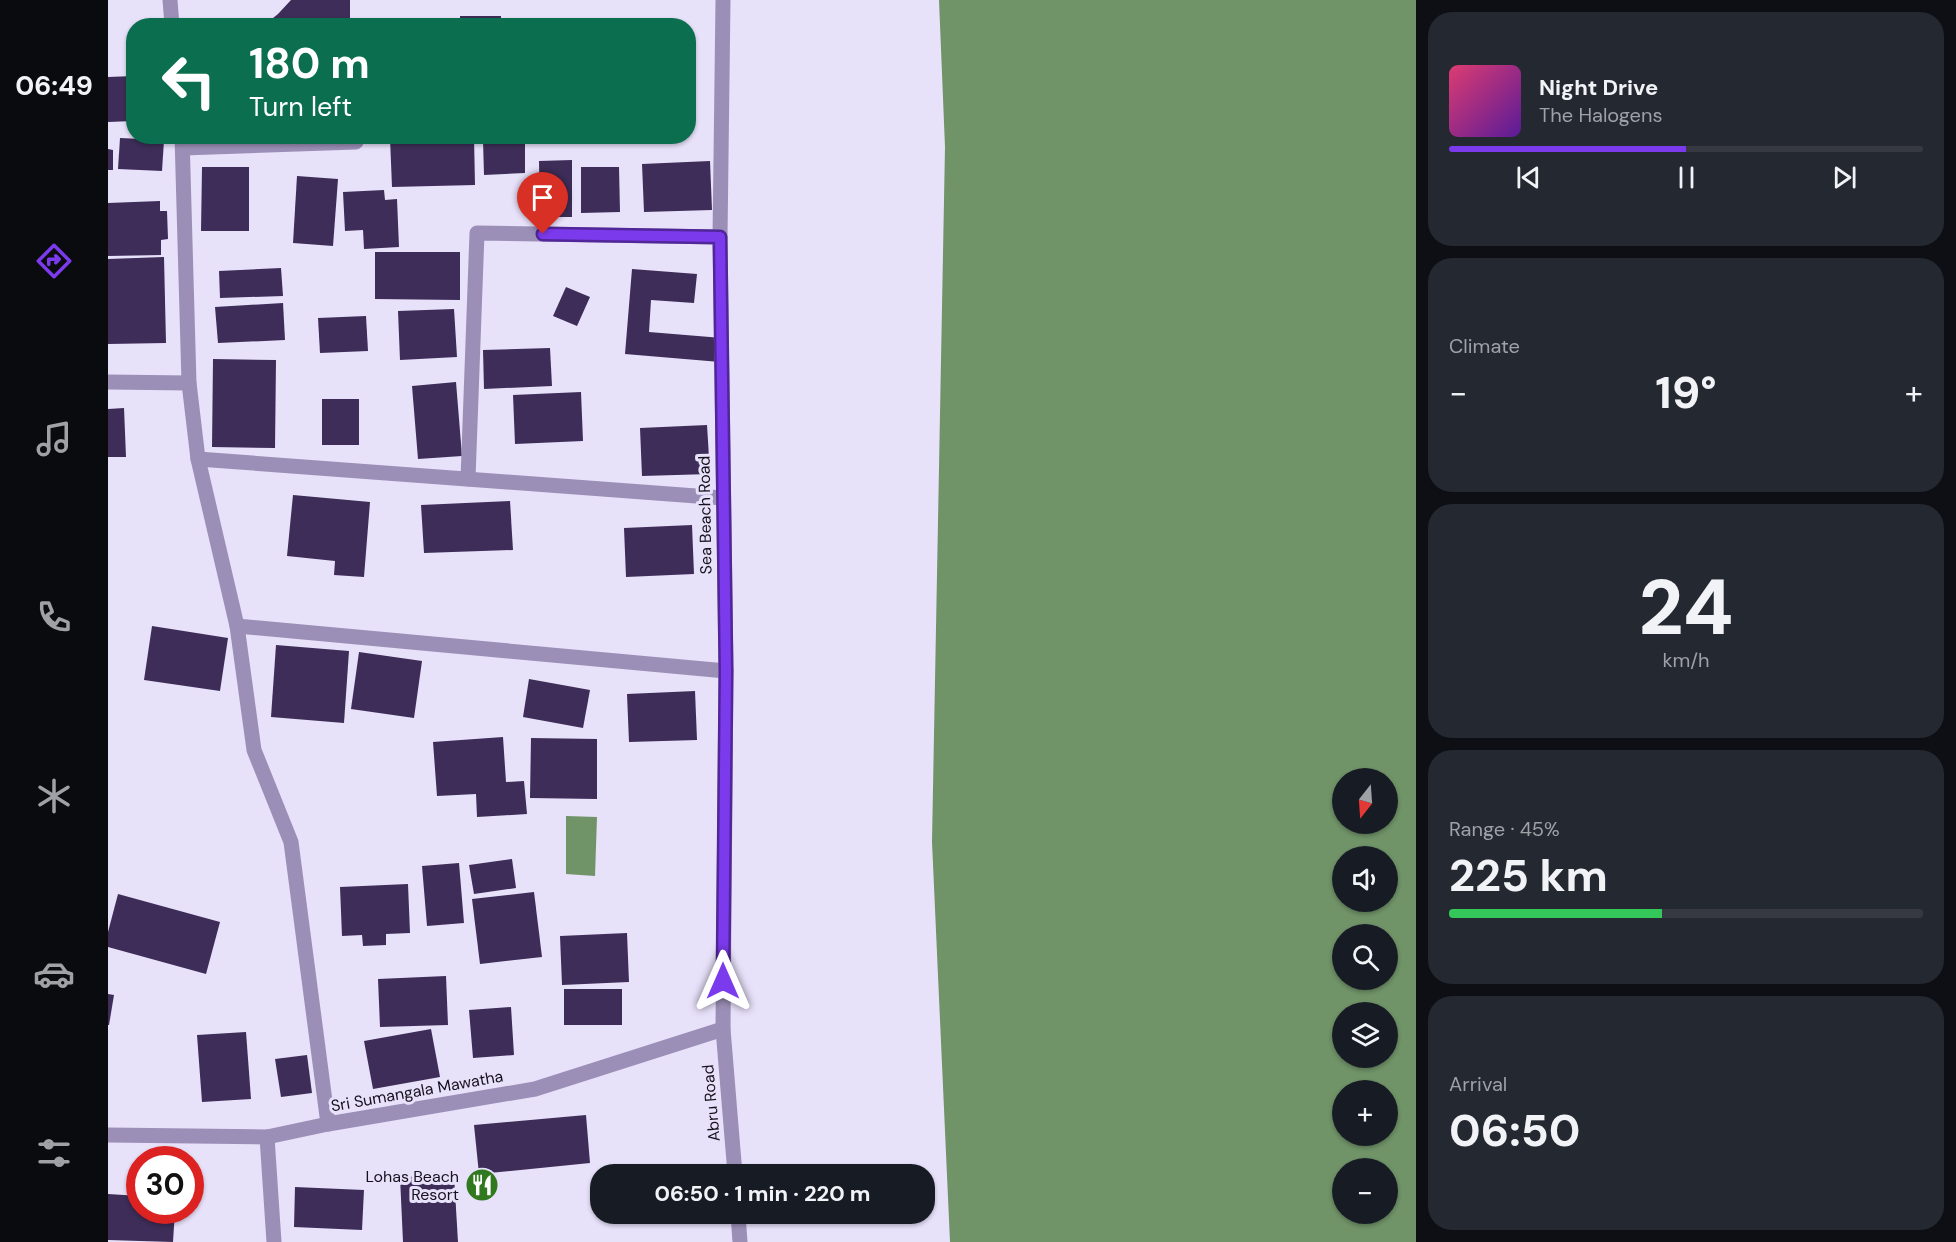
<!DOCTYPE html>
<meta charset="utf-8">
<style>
body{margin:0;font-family:"DM Sans",sans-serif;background:#242831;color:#f1f3f6;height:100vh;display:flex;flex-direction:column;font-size:22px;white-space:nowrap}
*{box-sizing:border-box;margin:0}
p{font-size:20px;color:#9ea1a6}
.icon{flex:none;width:33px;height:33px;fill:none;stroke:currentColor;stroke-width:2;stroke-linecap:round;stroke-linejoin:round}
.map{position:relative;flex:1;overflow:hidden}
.panel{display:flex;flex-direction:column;gap:12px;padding:12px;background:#0d0f14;width:540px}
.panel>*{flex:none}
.guide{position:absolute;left:18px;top:18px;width:570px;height:126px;border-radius:24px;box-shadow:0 2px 4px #0004;background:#0b6e4f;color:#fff;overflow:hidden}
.needle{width:39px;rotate:197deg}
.tools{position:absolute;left:1224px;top:768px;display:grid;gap:12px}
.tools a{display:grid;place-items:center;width:66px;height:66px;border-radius:50%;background:#171b24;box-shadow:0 2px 4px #0004;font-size:30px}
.speed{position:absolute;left:18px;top:1146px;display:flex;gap:12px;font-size:30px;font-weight:700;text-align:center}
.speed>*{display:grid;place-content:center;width:78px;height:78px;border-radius:50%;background:#171b24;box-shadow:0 2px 4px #0004;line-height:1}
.speed .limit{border:9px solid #d22;background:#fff;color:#111}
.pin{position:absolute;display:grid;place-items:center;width:51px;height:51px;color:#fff;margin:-62px -26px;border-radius:50% 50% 50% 0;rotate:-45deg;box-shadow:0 0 6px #0007}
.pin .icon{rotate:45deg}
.me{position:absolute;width:66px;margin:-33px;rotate:0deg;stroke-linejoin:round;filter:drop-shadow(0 0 4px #0008)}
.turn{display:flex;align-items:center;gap:21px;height:126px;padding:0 24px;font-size:27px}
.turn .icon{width:78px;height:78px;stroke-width:2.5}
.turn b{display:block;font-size:42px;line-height:51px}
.big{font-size:45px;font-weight:700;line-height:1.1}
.panel .tile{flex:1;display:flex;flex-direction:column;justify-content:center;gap:9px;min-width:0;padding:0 21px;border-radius:24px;background:#242831}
.panel .dial{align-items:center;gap:0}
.dial b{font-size:78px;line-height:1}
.song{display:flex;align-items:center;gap:18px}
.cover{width:72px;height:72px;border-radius:9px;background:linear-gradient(135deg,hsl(340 70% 55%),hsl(270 70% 35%))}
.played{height:6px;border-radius:3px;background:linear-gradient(90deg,#7c3aed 50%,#363941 50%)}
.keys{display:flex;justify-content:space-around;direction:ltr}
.heat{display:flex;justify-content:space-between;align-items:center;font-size:33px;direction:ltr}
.charge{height:9px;border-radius:4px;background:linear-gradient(90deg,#34c759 45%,#363941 0)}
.trip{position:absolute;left:482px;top:1164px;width:345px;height:60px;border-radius:24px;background:#171b24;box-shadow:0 2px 4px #0004;font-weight:700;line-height:60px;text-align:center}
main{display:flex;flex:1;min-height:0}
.tab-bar{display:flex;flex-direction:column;width:108px;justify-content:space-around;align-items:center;background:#090b0e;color:#9ea1a6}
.tab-bar .icon{width:42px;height:42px}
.tab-bar .active{color:#7c3aed}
.tab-bar b{font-size:27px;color:#f1f3f6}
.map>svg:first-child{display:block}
</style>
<main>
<nav class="tab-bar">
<b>06:49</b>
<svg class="icon active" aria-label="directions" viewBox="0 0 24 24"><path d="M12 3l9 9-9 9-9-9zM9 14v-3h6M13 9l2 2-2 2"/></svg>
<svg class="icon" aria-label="music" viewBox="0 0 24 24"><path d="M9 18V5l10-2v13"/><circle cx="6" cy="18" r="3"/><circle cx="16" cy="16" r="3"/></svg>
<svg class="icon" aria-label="phone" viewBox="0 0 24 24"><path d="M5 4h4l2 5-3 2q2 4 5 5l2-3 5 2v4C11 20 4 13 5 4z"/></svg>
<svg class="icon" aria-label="climate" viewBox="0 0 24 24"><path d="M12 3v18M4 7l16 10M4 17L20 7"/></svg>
<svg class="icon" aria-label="car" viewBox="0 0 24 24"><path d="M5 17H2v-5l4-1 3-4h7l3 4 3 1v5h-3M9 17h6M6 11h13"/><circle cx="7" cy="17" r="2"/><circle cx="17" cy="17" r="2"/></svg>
<svg class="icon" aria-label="filters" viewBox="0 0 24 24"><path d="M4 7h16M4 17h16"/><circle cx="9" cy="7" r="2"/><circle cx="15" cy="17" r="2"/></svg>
</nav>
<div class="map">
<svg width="1308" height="1242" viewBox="0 0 1308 1242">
<rect width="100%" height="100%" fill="#e8e1fa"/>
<g fill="#709368" fill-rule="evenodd">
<path d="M 831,0 L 1308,0 L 1308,1242 L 842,1242 L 824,842 L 837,147 ZM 1234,778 L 1280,778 L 1280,824 L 1234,824 ZM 1234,856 L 1280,856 L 1280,902 L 1234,902 ZM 1234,934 L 1280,934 L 1280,980 L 1234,980 ZM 1234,1012 L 1280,1012 L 1280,1058 L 1234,1058 ZM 1234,1090 L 1280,1090 L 1280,1136 L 1234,1136 ZM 1234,1168 L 1280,1168 L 1280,1214 L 1234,1214 Z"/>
<path d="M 458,816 L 489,817 L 487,876 L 458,874 Z"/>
</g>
<g fill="#3d2d58">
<path d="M 183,0 L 242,0 L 242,26 L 155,26 L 170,14 Z"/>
<rect x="352" y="16" width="41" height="10"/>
<path d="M 26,76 L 26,121 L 0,122 L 0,77 Z"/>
<path d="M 366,137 L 367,185 L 284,187 L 282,138 Z"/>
<path d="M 12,138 L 56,140 L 54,171 L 10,169 Z"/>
<path d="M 417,139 L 417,173 L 376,175 L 375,140 Z"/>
<path d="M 0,149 L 5,150 L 5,170 L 0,170 Z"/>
<path d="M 464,160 L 464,217 L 432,217 L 431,161 Z"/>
<path d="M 602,161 L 604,210 L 536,212 L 534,164 Z"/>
<path d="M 94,167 L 141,167 L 141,231 L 93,231 Z"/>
<path d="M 473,167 L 511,167 L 512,212 L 473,213 Z"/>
<path d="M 189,176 L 230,179 L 225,246 L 185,243 Z"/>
<path d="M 276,190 L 277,200 L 289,199 L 291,247 L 256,249 L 255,230 L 237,231 L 235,192 Z"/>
<path d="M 52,201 L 52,211 L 59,211 L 60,239 L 53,240 L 53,255 L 0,256 L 0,203 Z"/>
<path d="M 267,252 L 352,252 L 352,300 L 267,299 Z"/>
<path d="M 56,257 L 58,343 L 0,344 L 0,259 Z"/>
<path d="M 173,268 L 175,296 L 112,298 L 111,271 Z"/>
<path d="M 524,269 L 589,274 L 586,303 L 543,300 L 541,332 L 614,338 L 612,362 L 517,354 Z"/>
<path d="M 458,287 L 482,297 L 469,326 L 445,316 Z"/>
<path d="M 175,303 L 177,340 L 110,343 L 107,307 Z"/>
<path d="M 346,309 L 349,357 L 292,360 L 290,311 Z"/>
<path d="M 258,316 L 260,351 L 212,353 L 210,318 Z"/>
<path d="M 442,348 L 444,386 L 376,389 L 375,350 Z"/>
<path d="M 105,359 L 168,360 L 167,448 L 104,447 Z"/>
<path d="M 348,382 L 354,456 L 310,459 L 304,386 Z"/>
<path d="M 473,392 L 475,441 L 407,444 L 405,395 Z"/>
<rect x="214" y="399" width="37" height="46"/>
<path d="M 16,408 L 18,457 L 0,457 L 0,409 Z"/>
<path d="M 599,425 L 602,474 L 534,476 L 532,428 Z"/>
<path d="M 185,495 L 262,502 L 256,577 L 226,575 L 227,561 L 179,556 Z"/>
<path d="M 402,501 L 405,550 L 316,553 L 313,505 Z"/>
<path d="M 584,525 L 586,574 L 518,577 L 516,528 Z"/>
<path d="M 44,626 L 120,638 L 112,691 L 36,680 Z"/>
<path d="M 168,645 L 241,651 L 236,723 L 163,717 Z"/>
<path d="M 251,652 L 314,661 L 306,718 L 243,709 Z"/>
<path d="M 421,679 L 482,690 L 475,728 L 415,717 Z"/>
<path d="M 587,691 L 589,740 L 521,742 L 519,694 Z"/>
<path d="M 395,737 L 398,782 L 416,781 L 419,814 L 369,817 L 368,794 L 329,796 L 325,742 Z"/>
<path d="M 423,738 L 489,739 L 489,799 L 422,798 Z"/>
<path d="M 404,859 L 408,888 L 366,894 L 361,865 Z"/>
<path d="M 351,863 L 356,923 L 319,926 L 314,866 Z"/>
<path d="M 300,884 L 302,933 L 278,934 L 278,945 L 255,946 L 254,935 L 234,936 L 232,887 Z"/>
<path d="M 426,892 L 434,957 L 372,964 L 364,899 Z"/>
<path d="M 10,894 L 112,922 L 98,974 L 0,947 L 0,932 Z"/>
<path d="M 519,933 L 521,982 L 454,985 L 452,936 Z"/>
<path d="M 338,976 L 340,1025 L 272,1027 L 270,979 Z"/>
<rect x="456" y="989" width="58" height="36"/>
<path d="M 0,994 L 6,995 L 1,1025 L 0,1025 Z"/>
<path d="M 403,1007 L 406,1055 L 365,1058 L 361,1010 Z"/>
<path d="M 323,1029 L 332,1077 L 265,1089 L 256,1041 Z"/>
<path d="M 138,1032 L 143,1099 L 94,1102 L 89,1035 Z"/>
<path d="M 199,1055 L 204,1093 L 173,1097 L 167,1059 Z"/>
<path d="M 478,1115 L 482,1163 L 371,1174 L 366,1125 Z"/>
<path d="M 346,1175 L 350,1242 L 295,1242 L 292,1177 Z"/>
<path d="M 187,1187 L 256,1190 L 254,1230 L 186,1227 Z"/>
<path d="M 0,1194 L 32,1196 L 32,1210 L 67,1210 L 65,1242 L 0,1240 Z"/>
</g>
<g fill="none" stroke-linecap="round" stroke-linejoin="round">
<g stroke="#9c8fb7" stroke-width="15">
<path d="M 62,0 L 64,26"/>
<path d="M 615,0 L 612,237 L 618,671 L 615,1029 L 627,1174"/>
<path d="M 74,136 L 81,383 L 90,459 L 129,626 L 146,750 L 183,842 L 220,1124"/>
<path d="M 75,148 L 248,142"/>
<path d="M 0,382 L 81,383"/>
<path d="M 90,459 L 615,498"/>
<path d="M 360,479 L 369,233 L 612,237"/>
<path d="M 129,626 L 618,671"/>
<path d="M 0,1135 L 159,1137 L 220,1124 L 427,1089 L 615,1029"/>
<path d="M 159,1137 L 166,1242"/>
<path d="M 630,1214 L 632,1242"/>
</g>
</g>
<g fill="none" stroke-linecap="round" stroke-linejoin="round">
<g stroke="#51269a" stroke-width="15">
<path id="route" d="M 435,234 L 612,237 L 618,671 L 615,981"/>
</g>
<use href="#route" stroke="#7c3aed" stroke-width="10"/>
</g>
<defs>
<g id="restaurant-disc" transform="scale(1.725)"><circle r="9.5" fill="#31791e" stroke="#e8e1fa"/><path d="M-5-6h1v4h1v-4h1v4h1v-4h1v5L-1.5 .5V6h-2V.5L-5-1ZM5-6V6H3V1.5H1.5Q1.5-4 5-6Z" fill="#fff"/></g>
</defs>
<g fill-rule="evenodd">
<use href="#restaurant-disc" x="374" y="1185"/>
</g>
<g text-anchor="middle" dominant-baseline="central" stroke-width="6" stroke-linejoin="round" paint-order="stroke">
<g font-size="16" fill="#16121d" stroke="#e8e1fa">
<text transform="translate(597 515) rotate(-91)">Sea Beach Road</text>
<text transform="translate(309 1091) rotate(-10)">Sri Sumangala Mawatha</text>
<text transform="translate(603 1103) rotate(-95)">Abru Road</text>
</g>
<g font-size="16" fill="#16121d" stroke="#e8e1fa" text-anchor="end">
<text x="351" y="1176">Lohas Beach<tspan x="351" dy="18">Resort</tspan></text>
</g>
</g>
</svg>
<div class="tools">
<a><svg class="needle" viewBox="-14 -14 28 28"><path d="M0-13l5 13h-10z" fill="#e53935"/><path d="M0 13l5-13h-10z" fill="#9ea1a6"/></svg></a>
<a><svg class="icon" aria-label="sound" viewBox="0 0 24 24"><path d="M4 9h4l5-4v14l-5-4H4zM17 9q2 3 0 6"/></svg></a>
<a><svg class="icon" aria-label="search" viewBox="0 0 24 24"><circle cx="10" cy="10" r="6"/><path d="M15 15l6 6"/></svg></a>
<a><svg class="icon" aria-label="layers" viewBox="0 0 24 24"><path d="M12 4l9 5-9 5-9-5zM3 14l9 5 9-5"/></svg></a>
<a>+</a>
<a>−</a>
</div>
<div class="speed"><div class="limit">30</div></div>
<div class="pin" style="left:435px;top:234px;background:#d93025"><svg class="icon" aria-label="arrive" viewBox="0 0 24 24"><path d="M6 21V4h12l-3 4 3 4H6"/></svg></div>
<svg class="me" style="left:615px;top:981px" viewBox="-20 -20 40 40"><path d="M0-17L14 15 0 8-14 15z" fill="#7c3aed" stroke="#fff" stroke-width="4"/></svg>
<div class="trip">06:50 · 1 min · 220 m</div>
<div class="guide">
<div class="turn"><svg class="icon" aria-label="left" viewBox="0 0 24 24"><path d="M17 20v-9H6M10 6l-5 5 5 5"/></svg><div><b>180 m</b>Turn left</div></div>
</div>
</div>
<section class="panel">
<div class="tile">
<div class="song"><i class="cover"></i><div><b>Night Drive</b><p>The Halogens</p></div></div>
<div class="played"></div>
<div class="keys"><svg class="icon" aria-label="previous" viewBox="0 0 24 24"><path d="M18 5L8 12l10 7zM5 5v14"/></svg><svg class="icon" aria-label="pause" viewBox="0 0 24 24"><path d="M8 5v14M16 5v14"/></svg><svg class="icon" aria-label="next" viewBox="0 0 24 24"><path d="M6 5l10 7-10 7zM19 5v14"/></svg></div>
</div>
<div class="tile"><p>Climate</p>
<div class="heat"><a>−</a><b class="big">19°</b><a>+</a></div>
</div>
<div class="tile dial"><b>24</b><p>km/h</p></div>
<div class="tile"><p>Range · 45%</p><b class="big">225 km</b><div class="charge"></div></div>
<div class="tile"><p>Arrival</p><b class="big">06:50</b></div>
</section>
</main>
